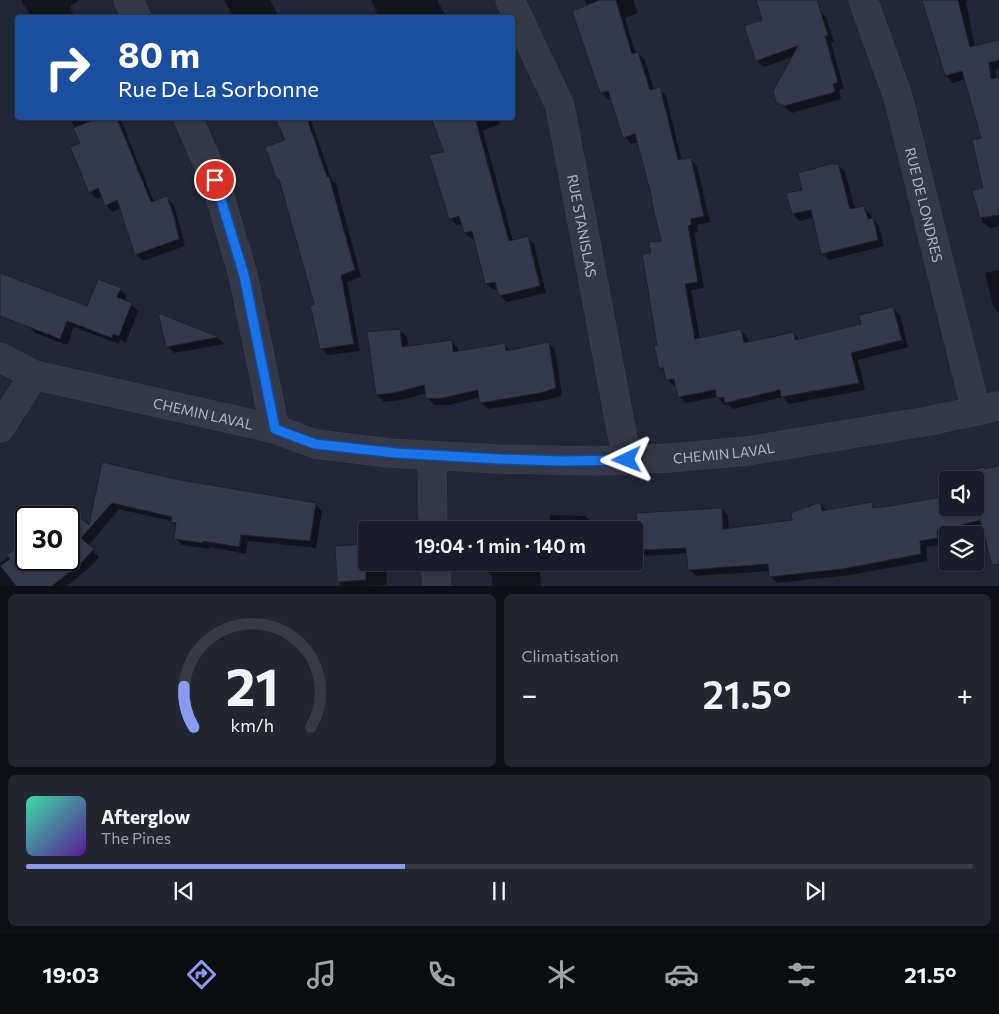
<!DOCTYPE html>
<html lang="fr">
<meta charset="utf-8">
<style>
body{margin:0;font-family:Commissioner,sans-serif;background:#232631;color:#f1f3f6;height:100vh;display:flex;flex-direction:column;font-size:19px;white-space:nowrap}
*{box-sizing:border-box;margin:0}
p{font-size:16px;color:#9fa2a8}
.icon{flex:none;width:28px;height:28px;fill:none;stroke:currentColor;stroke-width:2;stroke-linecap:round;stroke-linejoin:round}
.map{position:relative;height:586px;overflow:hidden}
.sheet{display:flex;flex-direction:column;gap:8px;padding:8px;background:#0e1017;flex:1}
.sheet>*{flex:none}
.banner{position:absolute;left:15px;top:15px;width:500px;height:105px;border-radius:5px;box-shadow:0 1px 4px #0004,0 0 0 1px #383b46;background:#1a4fa0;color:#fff;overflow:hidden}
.fabs{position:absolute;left:939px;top:471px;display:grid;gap:10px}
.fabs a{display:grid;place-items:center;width:45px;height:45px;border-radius:5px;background:#1a1d29;box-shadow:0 1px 4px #0004,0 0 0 1px #383b46;font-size:25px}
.speed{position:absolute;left:15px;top:506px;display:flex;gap:10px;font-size:25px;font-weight:700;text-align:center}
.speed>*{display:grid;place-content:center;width:65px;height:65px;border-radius:50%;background:#1a1d29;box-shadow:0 1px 4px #0004,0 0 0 1px #383b46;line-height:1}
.speed .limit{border:2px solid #111;border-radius:8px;background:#fff;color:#111}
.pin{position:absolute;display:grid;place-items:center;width:42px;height:42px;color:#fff;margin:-21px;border:2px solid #fff;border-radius:50%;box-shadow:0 1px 5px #0007}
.me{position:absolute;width:55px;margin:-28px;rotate:268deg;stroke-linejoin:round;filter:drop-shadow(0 0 4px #0008)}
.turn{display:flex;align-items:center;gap:18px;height:105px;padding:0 20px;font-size:22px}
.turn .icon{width:65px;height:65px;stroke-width:2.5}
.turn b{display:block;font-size:35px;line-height:42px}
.big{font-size:38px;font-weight:600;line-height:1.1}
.sheet .widget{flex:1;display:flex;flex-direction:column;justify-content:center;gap:8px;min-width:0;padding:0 18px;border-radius:8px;background:#232631}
.sheet .dial{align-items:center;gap:0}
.dial svg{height:130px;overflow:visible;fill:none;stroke:#383b46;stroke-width:7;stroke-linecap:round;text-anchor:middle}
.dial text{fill:#f1f3f6;stroke:none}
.song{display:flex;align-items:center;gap:15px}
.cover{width:60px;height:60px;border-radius:8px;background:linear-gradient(135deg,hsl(160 70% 55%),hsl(270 70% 35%))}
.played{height:5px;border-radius:2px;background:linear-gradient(90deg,#879cf1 40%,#383b46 40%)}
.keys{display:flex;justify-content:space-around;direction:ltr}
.heat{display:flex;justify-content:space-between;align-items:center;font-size:28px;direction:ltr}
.sheet .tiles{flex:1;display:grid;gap:8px;grid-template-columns:1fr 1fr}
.widget:last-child{grid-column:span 2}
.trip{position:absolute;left:358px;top:521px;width:285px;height:50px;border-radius:5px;background:#1a1d29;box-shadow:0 1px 4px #0004,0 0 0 1px #383b46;font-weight:600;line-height:50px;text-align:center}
.tab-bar{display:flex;height:80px;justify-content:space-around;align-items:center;background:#0a0c10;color:#9fa2a8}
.tab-bar .icon{width:35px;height:35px}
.tab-bar .active{color:#879cf1}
.tab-bar b{font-size:22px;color:#f1f3f6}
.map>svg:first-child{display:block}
</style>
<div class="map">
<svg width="999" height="587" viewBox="0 0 999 587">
<rect width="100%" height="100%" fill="#222737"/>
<g fill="#0007">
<path d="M 21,0 L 77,0 L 78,1 L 70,6 L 75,18 L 32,18 Z"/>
<path d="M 224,0 L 270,0 L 280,18 L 234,18 Z"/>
<path d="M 371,0 L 437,0 L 447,18 L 379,18 Z"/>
<path d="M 584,0 L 633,0 L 638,13 L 625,18 L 636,54 L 638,53 L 645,60 L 654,90 L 659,89 L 666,96 L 682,161 L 690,159 L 697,166 L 710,222 L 697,225 L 698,232 L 694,233 L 704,288 L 691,290 L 700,339 L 741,330 L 747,337 L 749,343 L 793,333 L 800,340 L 862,324 L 893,308 L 900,315 L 908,347 L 858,360 L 865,390 L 789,404 L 783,397 L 733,409 L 728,404 L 725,405 L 717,397 L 686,403 L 679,396 L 677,386 L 674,386 L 667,379 L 666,373 L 660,368 L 653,254 L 662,242 L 652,200 L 638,142 L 631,144 L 625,137 L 612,98 L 608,100 L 602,93 L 573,11 L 587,6 Z"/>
<path d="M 757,0 L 809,0 L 826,17 L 834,42 L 831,43 L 844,89 L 839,90 L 841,99 L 792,113 L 777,101 L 794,56 L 764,67 L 757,60 L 764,21 Z"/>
<path d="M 923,0 L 970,0 L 966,1 L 975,47 L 999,41 L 999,69 L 995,70 L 997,79 L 999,78 L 999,226 L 990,228 L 983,222 L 974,192 L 985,189 L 982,139 L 965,79 L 953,83 L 946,76 Z"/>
<path d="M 70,118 L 120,118 L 154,202 L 167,198 L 174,205 L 185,246 L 143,261 L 136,254 L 121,208 L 113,212 L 106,205 L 103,196 L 97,199 L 90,192 L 82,144 Z"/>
<path d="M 277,118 L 310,118 L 332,181 L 336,184 L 361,277 L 347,282 L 360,351 L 328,355 L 321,348 L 315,305 L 281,182 L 278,179 L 286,141 Z"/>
<path d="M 433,118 L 498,118 L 500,124 L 483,131 L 513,241 L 528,238 L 534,244 L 546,293 L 507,302 L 500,296 L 498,289 L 493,290 L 486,284 L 476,239 L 472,239 L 465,233 L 463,224 L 457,225 L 450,219 L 445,153 Z"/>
<path d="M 833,164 L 835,166 L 838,165 L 845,172 L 855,209 L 864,207 L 879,226 L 884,246 L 829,260 L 823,253 L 814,217 L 800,221 L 793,214 L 804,190 Z"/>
<path d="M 999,270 L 999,313 L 993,306 L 985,273 Z"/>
<path d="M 0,274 L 88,308 L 120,289 L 127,296 L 125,301 L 131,304 L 138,311 L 126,342 L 120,340 L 119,344 L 74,327 L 67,345 L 35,333 L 28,326 L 0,311 Z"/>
<path d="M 159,315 L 218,338 L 224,344 L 174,353 L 167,346 Z"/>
<path d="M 400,330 L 407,337 L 408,348 L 451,341 L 458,348 L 459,352 L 505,345 L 511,351 L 548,343 L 555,350 L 562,395 L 547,400 L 488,409 L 481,402 L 480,397 L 450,405 L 434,405 L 428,398 L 427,393 L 401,400 L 384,402 L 377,395 Z"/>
<path d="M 103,464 L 175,480 L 315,504 L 322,511 L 316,548 L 248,541 L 246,554 L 210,547 L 210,549 L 182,545 L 175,538 L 177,527 L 171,521 L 119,509 L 88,546 L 99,557 L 90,567 L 66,587 L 0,587 L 0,563 L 26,542 L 26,560 L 69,560 L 69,518 L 56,515 L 65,506 L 90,527 Z"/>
<path d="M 999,466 L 999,523 L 954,535 L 948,535 L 948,537 L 943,538 L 944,544 L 926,547 L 927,561 L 850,575 L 777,583 L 771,576 L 770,571 L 696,576 L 689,569 L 688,553 L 647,556 L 640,549 L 722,509 L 728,516 L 729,530 L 793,521 L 820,503 L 827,511 L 872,504 L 877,509 L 975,508 L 975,480 L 952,480 Z"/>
<path d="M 550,515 L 585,516 L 592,523 L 592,530 L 496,530 L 550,525 Z"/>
<path d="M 366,545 L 366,562 L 386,562 L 387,585 L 340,587 L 336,547 Z"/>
<path d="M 488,562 L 573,562 L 572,571 L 540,571 L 541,587 L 492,587 L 492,576 L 489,572 Z"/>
</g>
<g fill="#343a4d" stroke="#1d202e">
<path d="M 600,0 L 616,0 L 632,54 L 638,52 L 650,90 L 660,87 L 678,160 L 691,158 L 704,216 L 691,219 L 691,225 L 688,226 L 698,282 L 685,284 L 695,339 L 741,329 L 744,343 L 794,332 L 795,340 L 861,324 L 859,315 L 893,307 L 902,340 L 851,353 L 859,383 L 781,397 L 780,390 L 725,403 L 724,397 L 717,398 L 715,390 L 678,397 L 674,379 L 666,380 L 663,368 L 659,368 L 654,346 L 657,345 L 642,254 L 651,253 L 649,242 L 661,241 L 651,199 L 652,199 L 635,134 L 623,138 L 608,91 L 600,93 L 572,11 Z"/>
<path d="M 756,0 L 817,0 L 828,35 L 825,36 L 838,82 L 833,84 L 835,92 L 784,106 L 776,102 L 773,91 L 798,46 L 756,61 L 744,26 L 762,20 Z"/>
<path d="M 922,0 L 958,0 L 970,47 L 999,40 L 999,60 L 989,63 L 991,79 L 999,77 L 999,215 L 980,218 L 972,191 L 983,188 L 972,140 L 981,138 L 962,71 L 945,76 Z"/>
<path d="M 98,118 L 117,118 L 151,202 L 167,196 L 174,217 L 179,239 L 135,255 L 117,200 L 105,206 L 98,188 L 89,193 L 70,147 L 80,143 L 73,128 Z"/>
<path d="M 275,118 L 307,118 L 327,177 L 329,176 L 355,270 L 341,275 L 354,344 L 320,349 L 310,305 L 314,304 L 279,179 L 277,180 L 265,147 L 285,140 Z"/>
<path d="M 431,118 L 475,118 L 509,241 L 528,236 L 540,286 L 499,296 L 495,282 L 485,284 L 472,231 L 464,233 L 459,216 L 449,219 L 429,155 L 444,152 Z"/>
<path d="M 834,163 L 834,165 L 838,163 L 850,209 L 864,206 L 868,219 L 873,218 L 878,240 L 821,254 L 811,210 L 792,214 L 786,193 L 802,190 L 798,173 Z"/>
<path d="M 0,273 L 87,306 L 98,279 L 121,288 L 117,297 L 132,303 L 119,336 L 113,334 L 112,338 L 67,321 L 60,339 L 0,316 Z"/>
<path d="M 158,313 L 219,337 L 166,347 Z"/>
<path d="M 400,329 L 402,347 L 452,340 L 453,352 L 505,343 L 506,351 L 549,342 L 556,388 L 540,393 L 480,403 L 478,390 L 442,398 L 426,399 L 424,385 L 393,393 L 376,395 L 367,332 Z"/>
<path d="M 102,462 L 175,479 L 316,503 L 310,541 L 241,535 L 239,547 L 203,541 L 203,543 L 174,539 L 176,523 L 171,522 L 172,517 L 112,503 L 81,538 L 94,549 L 83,561 L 51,587 L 17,587 L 0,566 L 10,559 L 7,555 L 26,540 L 26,560 L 69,560 L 69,518 L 47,518 L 53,511 L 56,514 L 65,504 L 89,525 Z"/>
<path d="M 999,466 L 999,564 L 992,565 L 980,520 L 937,531 L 938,538 L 920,541 L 921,554 L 842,569 L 769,577 L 768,564 L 688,570 L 686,548 L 639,550 L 636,513 L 722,508 L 723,529 L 792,520 L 791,513 L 820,502 L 822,511 L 872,502 L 873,508 L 884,507 L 948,496 L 948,508 L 975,508 L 975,480 L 950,480 L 949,476 L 984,467 L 985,469 Z"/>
<path d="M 566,522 L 566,530 L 495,530 L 495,527 Z"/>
<path d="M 366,544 L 366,580 L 337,582 L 335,546 Z"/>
<path d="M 498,562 L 566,562 L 566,564 L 533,565 L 534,570 L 498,572 Z"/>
</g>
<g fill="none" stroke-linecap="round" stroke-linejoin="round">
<g stroke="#3e4251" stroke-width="29">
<g id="minor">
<path d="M 128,0 L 137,18"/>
<path id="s1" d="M 510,0 L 560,106 L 627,460"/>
<path id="s2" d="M 863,0 L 898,97 L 976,411"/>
<path d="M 188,118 L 215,180 L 243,275 L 275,429"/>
<path id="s3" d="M 0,357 L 34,375 L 275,429 L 315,444 L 389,453 L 499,459 L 597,461 L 670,458 L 747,451 L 929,421 L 999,406"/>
<path d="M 0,428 L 34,375"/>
<path d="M 432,456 L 433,530"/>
<path d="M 435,562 L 437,587"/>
</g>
</g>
<use href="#minor" stroke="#353947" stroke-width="28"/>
</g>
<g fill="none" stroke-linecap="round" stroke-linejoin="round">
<g stroke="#114b97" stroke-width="12">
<path id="route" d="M 215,180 L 244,275 L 275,429 L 315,444 L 396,453 L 499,459 L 561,461 L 627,460"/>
</g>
<use href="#route" stroke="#1a73e8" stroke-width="9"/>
</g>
<g text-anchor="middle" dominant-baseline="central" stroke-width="5" stroke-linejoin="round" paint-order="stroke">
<g font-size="14" fill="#b0b4c4" stroke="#1b1e2c">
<text stroke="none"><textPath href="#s2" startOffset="214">RUE DE LONDRES</textPath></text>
<text stroke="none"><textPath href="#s1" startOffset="239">RUE STANISLAS</textPath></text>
<text stroke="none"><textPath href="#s3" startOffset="212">CHEMIN LAVAL</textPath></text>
<text stroke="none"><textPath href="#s3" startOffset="738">CHEMIN LAVAL</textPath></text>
</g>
</g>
</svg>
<div class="fabs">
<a><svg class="icon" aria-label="sound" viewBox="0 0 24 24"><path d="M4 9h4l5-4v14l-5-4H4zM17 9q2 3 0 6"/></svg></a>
<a><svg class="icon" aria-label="layers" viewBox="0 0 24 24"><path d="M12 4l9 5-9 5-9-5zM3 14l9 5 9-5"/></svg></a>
</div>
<div class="speed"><div class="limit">30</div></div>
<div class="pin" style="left:215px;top:180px;background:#d93025"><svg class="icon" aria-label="arrive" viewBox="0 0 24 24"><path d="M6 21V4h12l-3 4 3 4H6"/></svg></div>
<svg class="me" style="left:627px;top:460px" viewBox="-20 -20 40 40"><path d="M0-17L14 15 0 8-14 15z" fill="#1a73e8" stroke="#fff" stroke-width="4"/></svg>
<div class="trip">19:04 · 1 min · 140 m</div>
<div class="banner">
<div class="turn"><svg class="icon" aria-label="right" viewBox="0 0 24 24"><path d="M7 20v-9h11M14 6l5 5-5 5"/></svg><div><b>80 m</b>Rue De La Sorbonne</div></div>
</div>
</div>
<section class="sheet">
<div class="tiles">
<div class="widget dial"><svg viewBox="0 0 100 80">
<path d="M14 69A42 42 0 1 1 86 69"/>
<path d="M14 69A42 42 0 0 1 8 44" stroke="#879cf1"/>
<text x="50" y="56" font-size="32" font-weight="700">21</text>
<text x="50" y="72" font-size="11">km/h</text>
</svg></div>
<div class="widget"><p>Climatisation</p>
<div class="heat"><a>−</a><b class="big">21.5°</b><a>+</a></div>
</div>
<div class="widget">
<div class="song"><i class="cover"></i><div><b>Afterglow</b><p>The Pines</p></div></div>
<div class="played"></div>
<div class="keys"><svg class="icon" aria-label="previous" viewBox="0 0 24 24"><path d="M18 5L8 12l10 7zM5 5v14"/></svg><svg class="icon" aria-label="pause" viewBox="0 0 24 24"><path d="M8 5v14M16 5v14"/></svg><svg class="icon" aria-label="next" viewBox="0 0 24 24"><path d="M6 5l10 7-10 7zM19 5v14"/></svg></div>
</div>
</div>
</section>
<nav class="tab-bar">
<b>19:03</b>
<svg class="icon active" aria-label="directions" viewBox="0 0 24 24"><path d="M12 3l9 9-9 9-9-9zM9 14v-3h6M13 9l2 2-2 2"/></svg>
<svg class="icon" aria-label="music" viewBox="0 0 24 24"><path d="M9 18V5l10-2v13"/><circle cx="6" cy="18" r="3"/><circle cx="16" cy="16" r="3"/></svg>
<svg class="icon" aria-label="phone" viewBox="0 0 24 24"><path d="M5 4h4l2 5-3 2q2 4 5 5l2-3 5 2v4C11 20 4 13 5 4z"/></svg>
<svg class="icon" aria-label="climate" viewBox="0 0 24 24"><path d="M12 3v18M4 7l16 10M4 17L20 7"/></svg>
<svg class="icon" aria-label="car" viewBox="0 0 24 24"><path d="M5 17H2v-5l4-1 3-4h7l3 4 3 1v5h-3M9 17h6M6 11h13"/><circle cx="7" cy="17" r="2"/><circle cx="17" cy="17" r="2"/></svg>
<svg class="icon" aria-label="filters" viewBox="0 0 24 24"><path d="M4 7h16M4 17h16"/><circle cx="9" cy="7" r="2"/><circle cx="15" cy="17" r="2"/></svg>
<b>21.5°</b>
</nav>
